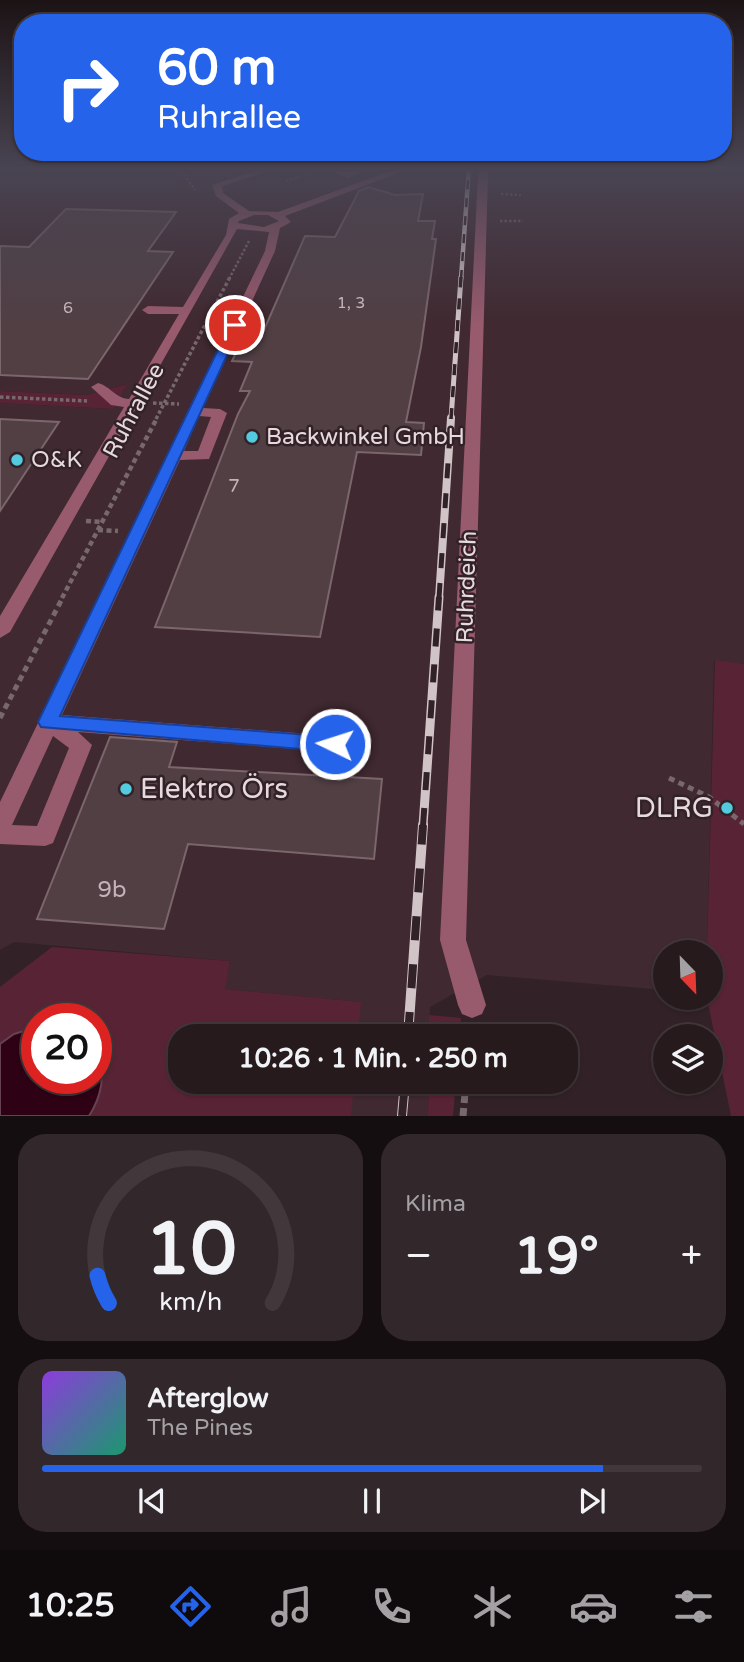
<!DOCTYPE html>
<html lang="de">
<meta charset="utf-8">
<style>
body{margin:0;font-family:"Varela Round",sans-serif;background:#32272a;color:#f1f3f6;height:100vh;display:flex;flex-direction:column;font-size:26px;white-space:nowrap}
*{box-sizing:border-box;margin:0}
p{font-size:23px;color:#a4a1a4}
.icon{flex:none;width:38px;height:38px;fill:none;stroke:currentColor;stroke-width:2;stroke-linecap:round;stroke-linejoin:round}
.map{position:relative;height:1116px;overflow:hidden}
.sheet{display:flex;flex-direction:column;gap:18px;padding:18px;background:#150e10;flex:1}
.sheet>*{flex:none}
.hud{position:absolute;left:14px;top:14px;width:718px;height:147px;border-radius:28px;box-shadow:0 2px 5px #0004,0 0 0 2px #42383b;background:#2563eb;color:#fff;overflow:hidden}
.needle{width:46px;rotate:157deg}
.controls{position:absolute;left:653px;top:940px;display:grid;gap:14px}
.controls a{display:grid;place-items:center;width:70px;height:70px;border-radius:50%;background:#261a1d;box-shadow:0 2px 5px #0004,0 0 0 2px #42383b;font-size:35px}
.speed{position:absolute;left:21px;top:1003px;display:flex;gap:14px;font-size:35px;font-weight:700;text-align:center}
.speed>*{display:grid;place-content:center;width:91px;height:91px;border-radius:50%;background:#261a1d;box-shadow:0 2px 5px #0004,0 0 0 2px #42383b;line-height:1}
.speed .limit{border:10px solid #d22;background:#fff;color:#111}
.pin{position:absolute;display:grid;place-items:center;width:60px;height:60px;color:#fff;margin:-30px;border:4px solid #fff;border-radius:50%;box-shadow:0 2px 7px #0007}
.me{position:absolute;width:77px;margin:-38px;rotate:274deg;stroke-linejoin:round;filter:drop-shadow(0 0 5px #0008)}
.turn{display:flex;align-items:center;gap:24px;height:147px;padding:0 28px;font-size:32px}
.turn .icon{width:91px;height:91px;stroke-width:2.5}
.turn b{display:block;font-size:49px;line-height:60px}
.big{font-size:52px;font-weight:800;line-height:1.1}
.sheet .card{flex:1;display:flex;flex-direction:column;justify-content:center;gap:10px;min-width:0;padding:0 24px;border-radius:28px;background:#32272a}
.sheet .dial{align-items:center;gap:0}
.dial svg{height:182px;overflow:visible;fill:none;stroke:#42383b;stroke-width:7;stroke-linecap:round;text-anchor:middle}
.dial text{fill:#f1f3f6;stroke:none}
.song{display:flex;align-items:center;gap:21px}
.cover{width:84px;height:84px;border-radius:10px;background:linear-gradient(135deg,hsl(270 70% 55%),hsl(160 70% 35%))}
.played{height:7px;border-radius:4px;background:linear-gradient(90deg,#2563eb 85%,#42383b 85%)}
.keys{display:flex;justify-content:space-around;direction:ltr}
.heat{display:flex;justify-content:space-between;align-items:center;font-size:38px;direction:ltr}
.sheet .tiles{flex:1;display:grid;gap:18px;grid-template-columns:1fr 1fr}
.card:last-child{grid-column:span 2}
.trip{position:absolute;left:168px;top:1024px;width:410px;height:70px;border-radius:28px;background:#261a1d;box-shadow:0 2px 5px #0004,0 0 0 2px #42383b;font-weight:800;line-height:70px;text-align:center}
.dock{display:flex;height:112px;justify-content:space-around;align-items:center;background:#0f0a0c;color:#a4a1a4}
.dock .icon{width:49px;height:49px}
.dock .selected{color:#2563eb}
.dock b{font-size:32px;color:#f1f3f6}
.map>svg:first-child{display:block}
</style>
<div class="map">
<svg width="744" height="1116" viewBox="0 0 744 1116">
<rect width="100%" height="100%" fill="#322227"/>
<g fill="#402930">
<path d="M 35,167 L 744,167 L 744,664 L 714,661 L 707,952 L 665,952 L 665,990 L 487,975 L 430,1007 L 429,1036 L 357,1036 L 360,1002 L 224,989 L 230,961 L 14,942 L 0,950 L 0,403 L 113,409 L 126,384 L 86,395 L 0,391 L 0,175 Z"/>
<path d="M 352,1082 L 429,1082 L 428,1116 L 348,1116 Z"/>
</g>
<g fill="#592336" fill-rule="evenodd">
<path d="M 162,167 L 266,167 L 188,188 Z"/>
<path d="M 127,384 L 113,409 L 0,403 L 0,391 L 86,395 Z"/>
<path d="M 715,660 L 744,664 L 744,1116 L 731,1116 L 707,998 L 710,998 L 710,952 L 707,952 Z"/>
<path d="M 52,947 L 230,961 L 225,989 L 361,1002 L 358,1036 L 180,1036 L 180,1082 L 354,1082 L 351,1116 L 0,1116 L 0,987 ZM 37,1018 L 96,1018 L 96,1078 L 37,1078 Z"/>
<path d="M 429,1015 L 461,1018 L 460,1036 L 429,1036 Z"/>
<path d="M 429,1082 L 456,1082 L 453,1116 L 428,1116 Z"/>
</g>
<path fill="#2e0114" stroke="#654250" stroke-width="2" d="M 37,1027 L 37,1078 L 96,1078 L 96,1053 C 107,1074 101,1097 89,1116 L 0,1116 L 0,1044 L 14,1034 Z"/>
<g fill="#513f44" stroke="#7a666b" stroke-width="2">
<path d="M 368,187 L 395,195 L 423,194 L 418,221 L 435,221 L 432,239 L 436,239 L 421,347 L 406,422 L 424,423 L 421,455 L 357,452 L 320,637 L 155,627 L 238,414 L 250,391 L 240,391 L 252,362 L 232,361 L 246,331 L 264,330 L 305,236 L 335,237 L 359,191 Z"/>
<path d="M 66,209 L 176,212 L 148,251 L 173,252 L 88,379 L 0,375 L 0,246 L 29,247 Z"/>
<path d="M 0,419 L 59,422 L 0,511 Z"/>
<path d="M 110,737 L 177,742 L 169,767 L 382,779 L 374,859 L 188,844 L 164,929 L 37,919 Z"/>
</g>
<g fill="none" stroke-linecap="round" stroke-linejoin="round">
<g stroke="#77686c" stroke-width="2.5" stroke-dasharray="2.5 2" stroke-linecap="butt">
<path d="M 179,167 L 195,190"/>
<path d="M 286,181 L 311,173"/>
<path d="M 501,194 L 521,195"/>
<path d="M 500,221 L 523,221"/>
<path d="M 229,279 L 249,241"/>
</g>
<g stroke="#77686c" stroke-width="3.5" stroke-dasharray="3.5 2.5" stroke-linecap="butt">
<path d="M 0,397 L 87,401"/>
<path d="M 153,403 L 179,404"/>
<path d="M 156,419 L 230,277"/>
</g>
<g stroke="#77686c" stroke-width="4.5" stroke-dasharray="5 3.5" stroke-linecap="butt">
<path d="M 86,521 L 102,522"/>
<path d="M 98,530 L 118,531"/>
<path d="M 62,598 L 157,418"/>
</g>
<g stroke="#77686c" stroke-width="5" stroke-dasharray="6 4.5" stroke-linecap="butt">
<path d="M 0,718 L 63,597"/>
<path d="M 669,778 L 709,797 L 744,824"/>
</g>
<path stroke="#77686c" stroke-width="7" stroke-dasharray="8 5" stroke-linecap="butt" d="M 463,1116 L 466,1082"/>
<g fill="#985a6d" fill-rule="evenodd">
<path d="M 267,167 L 282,167 L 222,186 L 223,193 L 249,211 L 278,212 L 401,167 L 414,167 L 285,216 L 291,222 L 280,228 L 275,251 L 203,408 L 220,409 L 227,413 L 209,459 L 180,460 L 62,715 L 335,736 L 343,738 L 346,744 L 343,750 L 335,752 L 78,732 L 92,745 L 53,843 L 45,846 L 0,844 L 0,802 L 265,251 L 269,232 L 237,229 L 10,632 L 0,638 L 0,616 L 124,407 L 111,405 L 91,387 L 98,383 C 110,386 115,398 129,399 L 179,314 L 148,314 L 142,310 L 148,306 L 183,307 L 226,235 L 229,219 L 239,213 L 216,196 L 212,185 ZM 254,215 L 268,215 L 279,221 L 264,227 L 238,223 L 239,221 ZM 199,416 L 211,417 L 198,451 L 184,451 ZM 53,736 L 69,748 L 37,826 L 12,825 Z"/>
<path d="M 320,167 C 330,167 341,172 350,171 C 359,170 365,167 374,167 L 348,178 Z"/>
<path d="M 483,167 L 492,167 L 488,175 L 466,940 L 486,1005 L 482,1014 L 472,1018 L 462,1014 L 458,1005 L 440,940 L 478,175 Z"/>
</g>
<g stroke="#d0c4c7" stroke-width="4.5">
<path id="rail-far4" d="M 461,279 L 469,167"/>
</g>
<g stroke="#d0c4c7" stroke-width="5">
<path id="rail-far3" d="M 451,419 L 461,277"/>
</g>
<g stroke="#d0c4c7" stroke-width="8">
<path id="rail-far2" d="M 439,598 L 451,418"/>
</g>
<g stroke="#d0c4c7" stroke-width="9">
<path id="rail-far1" d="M 423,826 L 439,597"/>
</g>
<g stroke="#d0c4c7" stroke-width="10">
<g id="rail">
<path d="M 408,1036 L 423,825"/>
<path d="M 402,1116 L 405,1082"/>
</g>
</g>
<use href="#rail-far4" stroke="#322227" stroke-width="2.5" stroke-dasharray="9" stroke-linecap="butt"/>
<use href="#rail-far3" stroke="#322227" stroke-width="3.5" stroke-dasharray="11" stroke-linecap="butt"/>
<use href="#rail-far2" stroke="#322227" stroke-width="5" stroke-dasharray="15" stroke-linecap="butt"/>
<use href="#rail-far1" stroke="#322227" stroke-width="6" stroke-dasharray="18" stroke-linecap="butt"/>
<use href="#rail" stroke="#322227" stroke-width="8" stroke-dasharray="24" stroke-linecap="butt"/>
</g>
<linearGradient id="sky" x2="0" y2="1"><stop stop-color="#1c1315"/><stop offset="0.52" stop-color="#494452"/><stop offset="1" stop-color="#494452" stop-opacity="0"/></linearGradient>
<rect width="744" height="324" fill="url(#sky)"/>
<path fill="#2563eb" stroke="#184099" stroke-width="2" d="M 235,322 L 241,325 L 60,716 L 335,737 L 345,744 L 335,752 L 41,727 L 38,722 L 230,325 Z"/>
<g fill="#54cade" stroke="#322227" stroke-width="2.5">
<circle cx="252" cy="437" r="7"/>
<circle cx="17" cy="460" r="7"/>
<circle cx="126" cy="789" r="7"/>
<circle cx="727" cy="808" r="7"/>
</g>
<g text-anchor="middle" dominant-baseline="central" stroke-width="5" stroke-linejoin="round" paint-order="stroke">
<g font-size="16" fill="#c1b3b7">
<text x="351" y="303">1, 3</text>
<text x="68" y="308">6</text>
</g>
<g font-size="19" fill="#c1b3b7">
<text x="234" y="486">7</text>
</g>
<g font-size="23" fill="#e6dadd" stroke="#322227">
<text transform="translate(134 411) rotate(-62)">Ruhrallee</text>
<text transform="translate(467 587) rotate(-88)">Ruhrdeich</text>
</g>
<g font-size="23" fill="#e6dadd" stroke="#322227" text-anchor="start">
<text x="266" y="437">Backwinkel GmbH</text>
<text x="31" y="460">O&amp;K</text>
</g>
<g font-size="23" fill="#c1b3b7">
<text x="112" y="890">9b</text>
</g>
<g font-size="28" fill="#e6dadd" stroke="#322227" text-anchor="start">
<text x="140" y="789">Elektro Örs</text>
<text x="713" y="808" text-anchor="end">DLRG</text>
</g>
</g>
</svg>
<div class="controls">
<a><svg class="needle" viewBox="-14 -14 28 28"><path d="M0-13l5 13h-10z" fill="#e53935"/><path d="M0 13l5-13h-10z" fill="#a4a1a4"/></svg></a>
<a><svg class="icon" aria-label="layers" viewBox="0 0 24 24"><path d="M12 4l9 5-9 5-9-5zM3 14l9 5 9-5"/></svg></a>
</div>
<div class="speed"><div class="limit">20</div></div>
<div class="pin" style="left:235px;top:325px;background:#d93025"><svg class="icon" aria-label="arrive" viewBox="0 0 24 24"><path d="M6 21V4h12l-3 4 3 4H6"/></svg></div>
<svg class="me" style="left:335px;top:744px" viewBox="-20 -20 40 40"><circle r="17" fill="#2563eb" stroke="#fff" stroke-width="3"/><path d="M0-11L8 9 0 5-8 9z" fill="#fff"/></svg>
<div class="trip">10:26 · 1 Min. · 250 m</div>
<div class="hud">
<div class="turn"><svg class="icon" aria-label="right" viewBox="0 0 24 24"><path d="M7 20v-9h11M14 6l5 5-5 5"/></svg><div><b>60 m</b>Ruhrallee</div></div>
</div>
</div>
<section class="sheet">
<div class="tiles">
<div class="card dial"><svg viewBox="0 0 100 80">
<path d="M14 69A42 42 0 1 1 86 69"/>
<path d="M14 69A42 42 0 0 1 9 57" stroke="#2563eb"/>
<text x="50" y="56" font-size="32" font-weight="700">10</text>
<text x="50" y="72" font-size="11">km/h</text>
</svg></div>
<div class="card"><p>Klima</p>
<div class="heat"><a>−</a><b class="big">19°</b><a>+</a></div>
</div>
<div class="card">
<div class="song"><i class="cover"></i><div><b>Afterglow</b><p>The Pines</p></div></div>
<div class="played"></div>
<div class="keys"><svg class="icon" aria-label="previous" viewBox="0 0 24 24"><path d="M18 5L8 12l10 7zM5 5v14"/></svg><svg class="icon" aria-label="pause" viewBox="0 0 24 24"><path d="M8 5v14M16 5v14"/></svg><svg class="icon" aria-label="next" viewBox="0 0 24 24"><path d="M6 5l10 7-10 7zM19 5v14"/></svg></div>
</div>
</div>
</section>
<nav class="dock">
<b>10:25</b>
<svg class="icon selected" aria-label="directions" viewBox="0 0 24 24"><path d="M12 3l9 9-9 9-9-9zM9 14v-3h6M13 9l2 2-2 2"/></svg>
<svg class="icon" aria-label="music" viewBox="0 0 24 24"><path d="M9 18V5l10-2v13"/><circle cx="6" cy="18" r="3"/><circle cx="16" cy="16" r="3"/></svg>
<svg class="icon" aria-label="phone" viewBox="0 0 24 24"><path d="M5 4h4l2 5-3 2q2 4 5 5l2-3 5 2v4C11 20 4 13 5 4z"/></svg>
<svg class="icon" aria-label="climate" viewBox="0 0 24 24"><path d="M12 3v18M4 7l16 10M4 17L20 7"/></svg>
<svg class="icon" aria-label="car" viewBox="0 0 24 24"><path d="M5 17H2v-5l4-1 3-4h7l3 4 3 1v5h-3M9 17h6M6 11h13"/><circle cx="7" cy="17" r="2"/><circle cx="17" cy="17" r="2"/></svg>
<svg class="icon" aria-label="filters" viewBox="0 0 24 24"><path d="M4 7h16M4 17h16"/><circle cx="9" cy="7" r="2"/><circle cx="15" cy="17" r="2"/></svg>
</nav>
